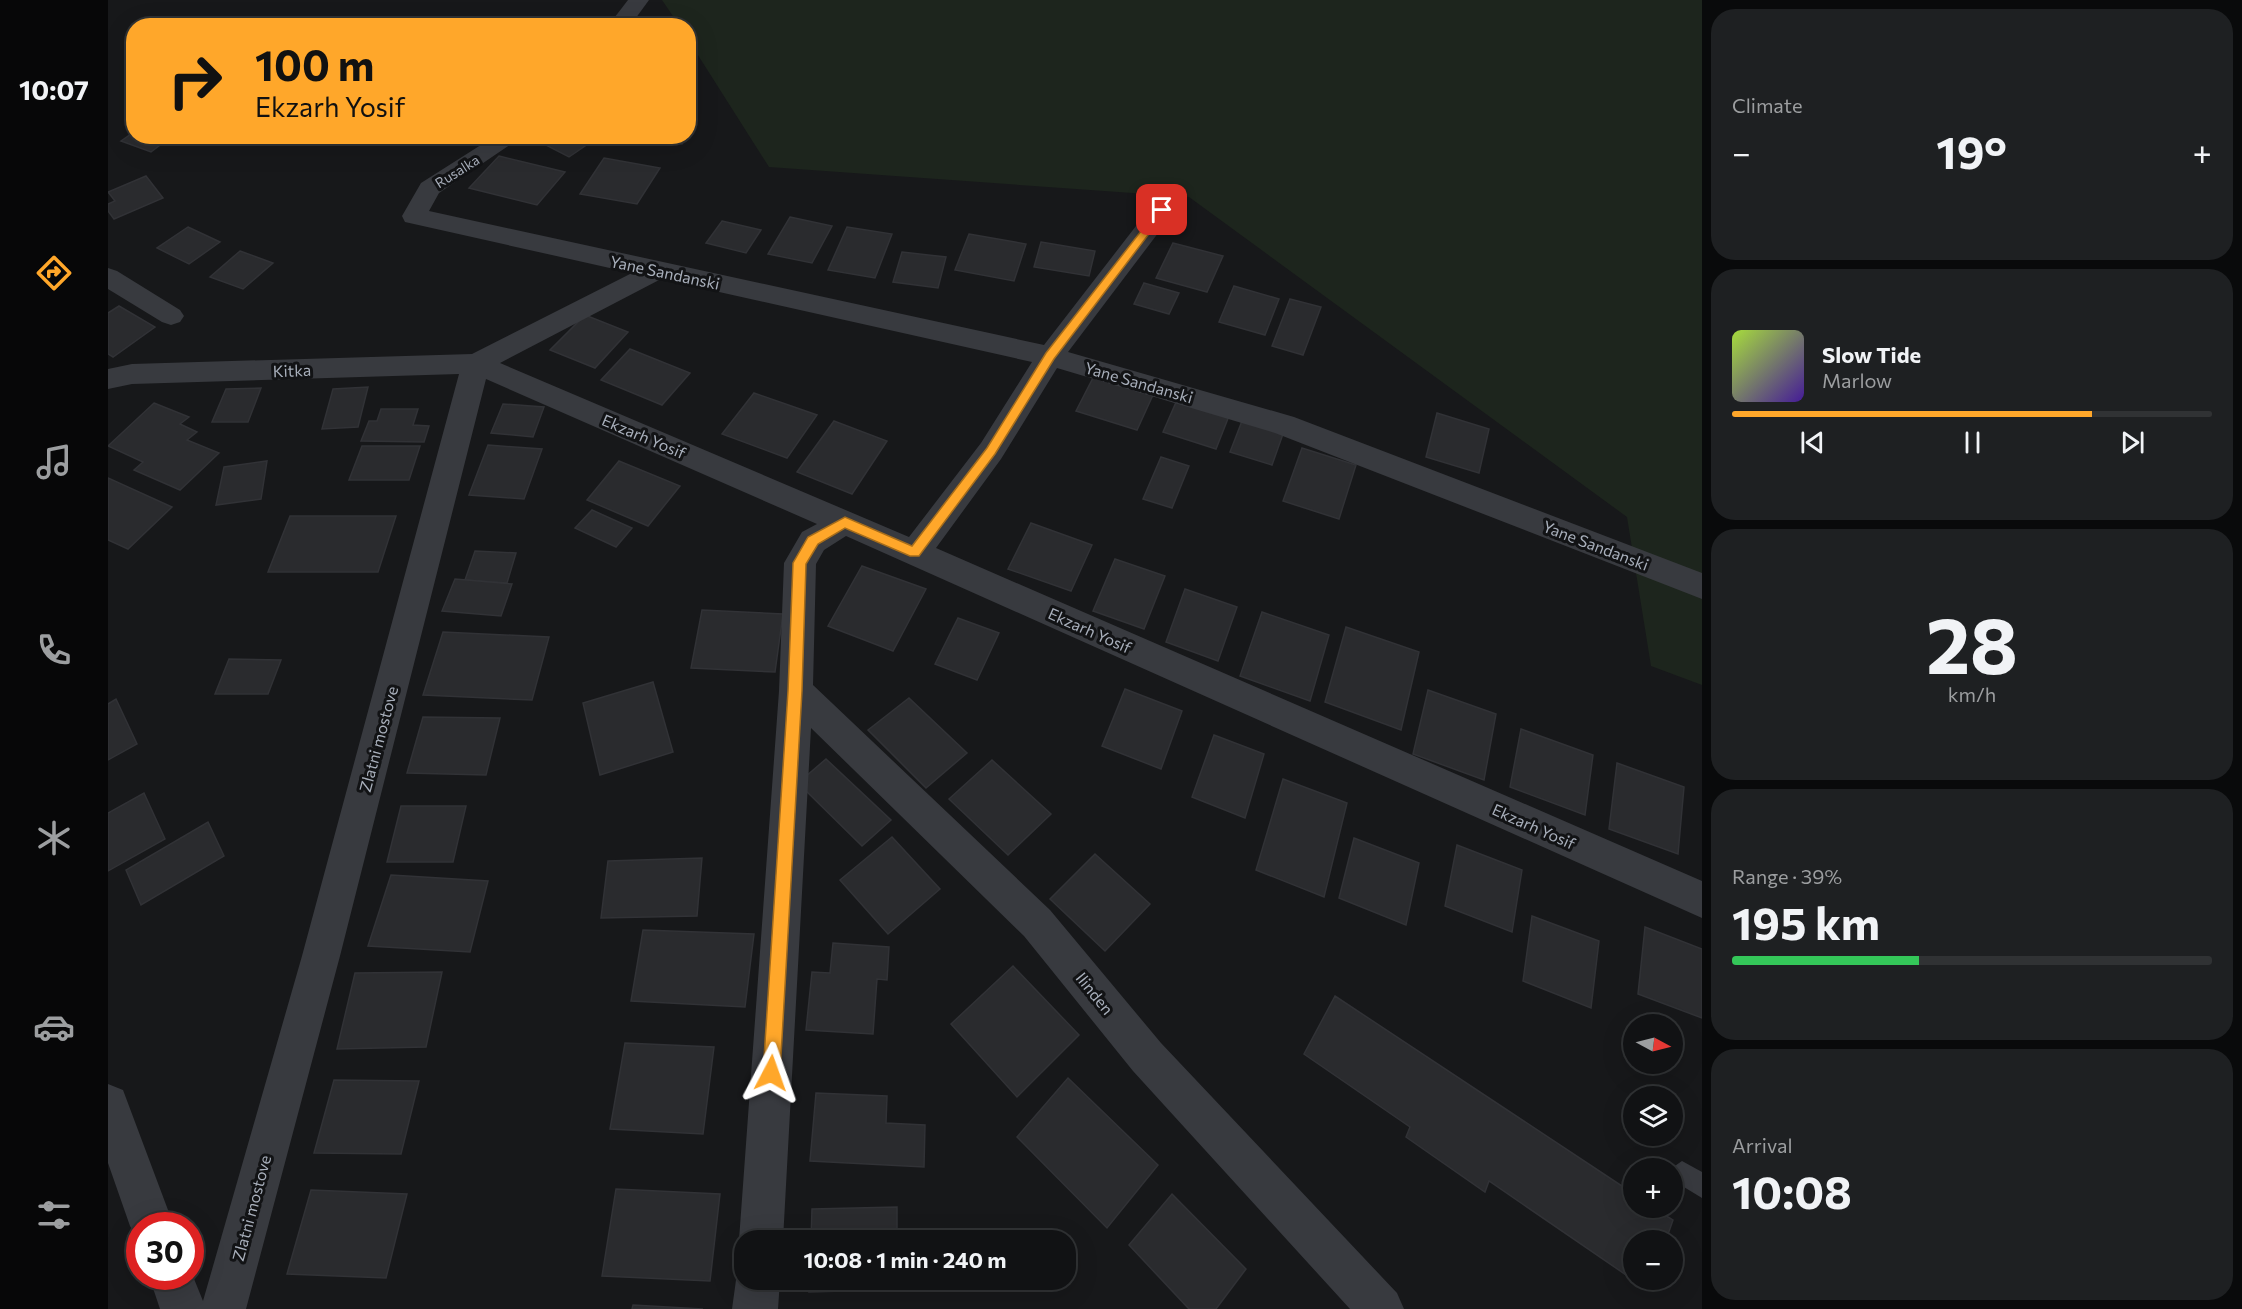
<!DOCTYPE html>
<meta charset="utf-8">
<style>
body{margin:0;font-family:Commissioner,sans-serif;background:#1e2022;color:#f1f3f6;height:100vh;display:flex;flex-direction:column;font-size:22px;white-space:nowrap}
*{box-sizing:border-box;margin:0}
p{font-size:20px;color:#9c9ea0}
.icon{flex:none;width:33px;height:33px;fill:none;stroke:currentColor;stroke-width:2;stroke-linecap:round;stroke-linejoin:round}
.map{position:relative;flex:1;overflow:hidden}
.drawer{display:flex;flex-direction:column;gap:9px;padding:9px;background:#090a0b;width:540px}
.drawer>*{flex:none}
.top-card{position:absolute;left:18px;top:18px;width:570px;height:126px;border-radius:24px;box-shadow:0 6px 24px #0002,0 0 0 2px #303234;background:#ffa72a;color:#111;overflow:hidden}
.needle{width:39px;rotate:97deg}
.buttons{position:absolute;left:1515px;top:1014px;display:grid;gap:12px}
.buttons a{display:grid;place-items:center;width:60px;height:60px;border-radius:50%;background:#111214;box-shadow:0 6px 24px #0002,0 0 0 2px #303234;font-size:30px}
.speed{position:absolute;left:18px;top:1212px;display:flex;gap:12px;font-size:30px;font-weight:700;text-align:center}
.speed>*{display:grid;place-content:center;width:78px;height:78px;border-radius:50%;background:#111214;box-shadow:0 6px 24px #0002,0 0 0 2px #303234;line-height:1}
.speed .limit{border:9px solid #d22;background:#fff;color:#111}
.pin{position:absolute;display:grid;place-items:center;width:51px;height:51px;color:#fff;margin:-26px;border-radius:12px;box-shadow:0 3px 9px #0006}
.me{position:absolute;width:66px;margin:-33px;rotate:4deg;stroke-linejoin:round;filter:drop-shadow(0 0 4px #0008)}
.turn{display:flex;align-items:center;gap:21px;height:126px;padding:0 30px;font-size:27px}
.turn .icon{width:78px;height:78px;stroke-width:2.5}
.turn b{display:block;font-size:42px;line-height:51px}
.big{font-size:45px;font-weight:700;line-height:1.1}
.drawer .widget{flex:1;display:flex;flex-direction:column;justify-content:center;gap:9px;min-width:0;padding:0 21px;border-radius:24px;background:#1e2022}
.drawer .dial{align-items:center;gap:0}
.dial b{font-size:78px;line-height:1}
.song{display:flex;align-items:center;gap:18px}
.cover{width:72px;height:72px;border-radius:9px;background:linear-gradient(135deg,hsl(80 70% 55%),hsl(260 70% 35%))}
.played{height:6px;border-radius:3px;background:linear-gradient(90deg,#ffa72a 75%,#303234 75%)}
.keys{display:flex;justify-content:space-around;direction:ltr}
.heat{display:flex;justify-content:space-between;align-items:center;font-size:33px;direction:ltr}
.charge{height:9px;border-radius:4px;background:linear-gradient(90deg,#34c759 39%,#303234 0)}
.trip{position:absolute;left:626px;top:1230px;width:342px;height:60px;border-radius:24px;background:#111214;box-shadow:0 6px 24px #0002,0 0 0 2px #303234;font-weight:700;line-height:60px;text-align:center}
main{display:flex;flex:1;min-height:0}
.dock{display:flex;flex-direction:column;width:108px;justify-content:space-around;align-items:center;background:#070708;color:#9c9ea0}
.dock .icon{width:42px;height:42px}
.dock .on{color:#ffa72a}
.dock b{font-size:27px;color:#f1f3f6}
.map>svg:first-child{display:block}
</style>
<main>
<nav class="dock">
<b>10:07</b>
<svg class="icon on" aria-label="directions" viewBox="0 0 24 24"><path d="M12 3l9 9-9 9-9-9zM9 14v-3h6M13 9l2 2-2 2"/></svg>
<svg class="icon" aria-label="music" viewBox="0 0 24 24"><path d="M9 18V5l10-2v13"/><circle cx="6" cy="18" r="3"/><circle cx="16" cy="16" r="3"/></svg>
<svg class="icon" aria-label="phone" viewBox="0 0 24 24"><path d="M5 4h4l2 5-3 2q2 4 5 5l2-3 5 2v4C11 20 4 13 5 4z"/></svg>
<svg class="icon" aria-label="climate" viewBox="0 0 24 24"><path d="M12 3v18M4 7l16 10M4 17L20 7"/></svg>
<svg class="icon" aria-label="car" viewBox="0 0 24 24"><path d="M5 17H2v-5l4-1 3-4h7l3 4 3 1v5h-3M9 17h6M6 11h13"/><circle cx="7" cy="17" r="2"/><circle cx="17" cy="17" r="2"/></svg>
<svg class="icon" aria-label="filters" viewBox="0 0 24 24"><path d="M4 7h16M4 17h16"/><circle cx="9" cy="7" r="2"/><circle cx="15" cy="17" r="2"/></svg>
</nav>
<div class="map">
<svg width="1594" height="1309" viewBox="0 0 1594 1309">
<rect width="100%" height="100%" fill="#17181a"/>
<path fill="#1d251d" d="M 554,0 L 1594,0 L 1594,685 L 1543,666 L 1519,517 L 1081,197 L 661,167 L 581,41 L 580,26 L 571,25 Z"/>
<g fill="#2a2b2e" stroke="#313236" stroke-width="1.5">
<path d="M 26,132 L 26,136 L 64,136 L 43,152 L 13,141 Z"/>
<path d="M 430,136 L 490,136 L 490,137 L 461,157 L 426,139 Z"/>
<path d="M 537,136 L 580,136 L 574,144 Z"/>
<path d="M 391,156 L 457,172 L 429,205 L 361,188 Z"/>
<path d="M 496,158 L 552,168 L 529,204 L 472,194 Z"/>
<path d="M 38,176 L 55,198 L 6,219 L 0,211 L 0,204 L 7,201 L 0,192 Z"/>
<path d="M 682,217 L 724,226 L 704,263 L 660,254 Z"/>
<path d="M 614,221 L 653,230 L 638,253 L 598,243 Z"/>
<path d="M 80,227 L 112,242 L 81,264 L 49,248 Z"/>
<path d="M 739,227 L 784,234 L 767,278 L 720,270 Z"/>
<path d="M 861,234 L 918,244 L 906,281 L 847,270 Z"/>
<path d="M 933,242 L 987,251 L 981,276 L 926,267 Z"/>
<path d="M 1065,243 L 1115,256 L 1099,292 L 1048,278 Z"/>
<path d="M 132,251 L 165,263 L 135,289 L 102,277 Z"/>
<path d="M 794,252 L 838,257 L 830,288 L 785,282 Z"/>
<path d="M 1036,283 L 1071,293 L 1061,314 L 1026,304 Z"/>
<path d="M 1126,286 L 1171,299 L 1157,335 L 1111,322 Z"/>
<path d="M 1182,299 L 1213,307 L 1195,355 L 1164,346 Z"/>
<path d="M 11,306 L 47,327 L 5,357 L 0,354 L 0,313 Z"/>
<path d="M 477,315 L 520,332 L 487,368 L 442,350 Z"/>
<path d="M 522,349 L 582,373 L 554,405 L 493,380 Z"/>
<path d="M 986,376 L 1045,395 L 1029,430 L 968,411 Z"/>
<path d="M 260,387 L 250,427 L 214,429 L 225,389 Z"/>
<path d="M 153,388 L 140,422 L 104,422 L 118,389 Z"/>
<path d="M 646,393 L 709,415 L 679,458 L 614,434 Z"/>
<path d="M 1069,400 L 1121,416 L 1108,449 L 1055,432 Z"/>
<path d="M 46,403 L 81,417 L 72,424 L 89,432 L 79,440 L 111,453 L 72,490 L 26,470 L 35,462 L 0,446 Z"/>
<path d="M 395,404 L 436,407 L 425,437 L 383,433 Z"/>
<path d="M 273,409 L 310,409 L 305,425 L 321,426 L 316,442 L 253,441 L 261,421 L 269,421 Z"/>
<path d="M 1329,413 L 1381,429 L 1371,473 L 1318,457 Z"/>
<path d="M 726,421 L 779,441 L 744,494 L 689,472 Z"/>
<path d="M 1134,421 L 1175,434 L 1164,465 L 1122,452 Z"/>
<path d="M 380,445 L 434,449 L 416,499 L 361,495 Z"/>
<path d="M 254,446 L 312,446 L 301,480 L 241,480 Z"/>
<path d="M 1194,448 L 1248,465 L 1231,519 L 1175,501 Z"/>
<path d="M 1053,457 L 1081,466 L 1064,508 L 1035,499 Z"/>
<path d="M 159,461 L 153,499 L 108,505 L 116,467 Z"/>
<path d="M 511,461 L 572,486 L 540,526 L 479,500 Z"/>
<path d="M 0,478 L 64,507 L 20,549 L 0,540 Z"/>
<path d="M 484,510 L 524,528 L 508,547 L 467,528 Z"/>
<path d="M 182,516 L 288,516 L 270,572 L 160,572 Z"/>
<path d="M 923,523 L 984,545 L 963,591 L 900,569 Z"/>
<path d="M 367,551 L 408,553 L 399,583 L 357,580 Z"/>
<path d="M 1007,559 L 1057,576 L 1036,629 L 985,611 Z"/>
<path d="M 754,566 L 818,589 L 785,651 L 720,626 Z"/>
<path d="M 347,579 L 404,584 L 393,616 L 334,611 Z"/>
<path d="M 1077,589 L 1129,607 L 1110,661 L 1058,642 Z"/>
<path d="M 594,610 L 675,614 L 667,672 L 583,668 Z"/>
<path d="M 1154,612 L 1221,635 L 1202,701 L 1132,676 Z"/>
<path d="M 850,618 L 891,633 L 869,680 L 827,664 Z"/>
<path d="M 1238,627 L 1311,652 L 1293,730 L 1217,702 Z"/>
<path d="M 335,632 L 441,637 L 424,700 L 315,695 Z"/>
<path d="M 121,659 L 173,660 L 160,694 L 107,694 Z"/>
<path d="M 545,682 L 565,752 L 492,775 L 475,703 Z"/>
<path d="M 1017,689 L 1074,711 L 1053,769 L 994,746 Z"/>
<path d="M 1320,690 L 1388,714 L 1376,780 L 1305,754 Z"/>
<path d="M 801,698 L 859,753 L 818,788 L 760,730 Z"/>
<path d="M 8,699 L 29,744 L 0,760 L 0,704 Z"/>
<path d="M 315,717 L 392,718 L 378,775 L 299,773 Z"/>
<path d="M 1413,729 L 1485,755 L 1477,815 L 1402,787 Z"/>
<path d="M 1106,735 L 1156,754 L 1137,818 L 1084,797 Z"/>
<path d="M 718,759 L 783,820 L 754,846 L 690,783 Z"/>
<path d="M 884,760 L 943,814 L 900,855 L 841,799 Z"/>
<path d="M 1509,763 L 1576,787 L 1570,854 L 1501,829 Z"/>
<path d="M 1175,779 L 1239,803 L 1216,897 L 1148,870 Z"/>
<path d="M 36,793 L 57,839 L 0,871 L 0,813 Z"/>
<path d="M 293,806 L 358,806 L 345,862 L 279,862 Z"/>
<path d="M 100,822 L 116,856 L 33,905 L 18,870 Z"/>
<path d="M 784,837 L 832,889 L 780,934 L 732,880 Z"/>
<path d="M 1246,838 L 1311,863 L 1298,925 L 1231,898 Z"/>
<path d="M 1349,845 L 1414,870 L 1404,932 L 1337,906 Z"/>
<path d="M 987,854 L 1042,904 L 997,951 L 942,899 Z"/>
<path d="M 594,858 L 589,916 L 493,918 L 500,861 Z"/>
<path d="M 283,875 L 380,881 L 362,952 L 260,946 Z"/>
<path d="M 1424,916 L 1491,941 L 1483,1008 L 1415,981 Z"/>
<path d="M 1537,927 L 1594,949 L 1594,1018 L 1530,994 Z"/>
<path d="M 535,930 L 646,934 L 637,1007 L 523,1001 Z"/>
<path d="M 725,943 L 781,947 L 779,980 L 769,979 L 765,1034 L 698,1030 L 704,972 L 722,973 Z"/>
<path d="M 905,966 L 971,1035 L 909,1097 L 843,1024 Z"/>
<path d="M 334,972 L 318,1047 L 229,1049 L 247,973 Z"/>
<path d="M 1227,996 L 1526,1194 L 1526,1208 L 1546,1208 L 1565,1220 L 1558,1240 L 1526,1240 L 1526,1280 L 1544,1280 L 1540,1290 L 1381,1181 L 1377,1192 L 1298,1137 L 1302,1127 L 1196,1054 Z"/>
<path d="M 517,1043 L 606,1047 L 595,1134 L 502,1129 Z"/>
<path d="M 960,1078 L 1050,1165 L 999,1228 L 909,1137 Z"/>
<path d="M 226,1080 L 311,1081 L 293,1154 L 206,1153 Z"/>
<path d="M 708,1093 L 779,1096 L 778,1123 L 817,1125 L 816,1167 L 702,1161 Z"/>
<path d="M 508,1189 L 612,1194 L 602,1281 L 494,1276 Z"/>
<path d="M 203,1190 L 299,1194 L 278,1278 L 179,1274 Z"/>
<path d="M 1064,1194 L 1138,1269 L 1108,1309 L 1081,1309 L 1021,1245 Z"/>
<path d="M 789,1207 L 789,1240 L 703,1240 L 704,1209 Z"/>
<path d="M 702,1280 L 771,1280 L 772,1290 L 701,1292 Z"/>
<path d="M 525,1305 L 595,1309 L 524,1309 Z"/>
</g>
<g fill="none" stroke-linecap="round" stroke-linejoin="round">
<path fill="#383a3f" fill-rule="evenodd" d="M 1574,1161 L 1594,1172 L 1594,1198 L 1566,1181 L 1564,1168 Z"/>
<g fill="#383a3f" fill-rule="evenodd">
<path d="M 520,0 L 541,0 L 522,26 L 500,26 Z"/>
<path d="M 387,136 L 415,136 L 331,193 L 321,211 L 936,345 L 1045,204 L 1054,202 L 1063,204 L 1066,210 L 1063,216 L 960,352 L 1186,417 L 1594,573 L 1594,599 L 1167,433 L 949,368 L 893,459 L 828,548 L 1594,881 L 1594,918 L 738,536 L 716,550 L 708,564 L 705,685 L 942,910 L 1053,1043 L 1289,1293 L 1296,1309 L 1242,1309 L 1025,1071 L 916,936 L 703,728 L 675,1240 L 636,1240 L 636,1252 L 631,1240 L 671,691 L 676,563 L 694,532 L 709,524 L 378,379 L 232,956 L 138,1309 L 52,1309 L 41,1276 L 82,1276 L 82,1269 L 95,1301 L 194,956 L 351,374 L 24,384 L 0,389 L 0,369 L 24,364 L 364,354 L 524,273 L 297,222 L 294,216 L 313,183 ZM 553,279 L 924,362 L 873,443 L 801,537 L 392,363 Z"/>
<path d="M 0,268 L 9,271 L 72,310 L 76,316 L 72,322 L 63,325 L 54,322 L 0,289 Z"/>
<path d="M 0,1084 L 15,1090 L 66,1226 L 32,1226 L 32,1243 L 22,1226 L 0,1163 Z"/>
<path d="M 636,1263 L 636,1280 L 672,1280 L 670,1309 L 624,1309 L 628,1280 Z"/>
</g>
</g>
<path fill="#ffa72a" stroke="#a66d1b" stroke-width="1.5" d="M 1051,208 L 1059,210 L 946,359 L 887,454 L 811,556 L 802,556 L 737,528 L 710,544 L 698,564 L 694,691 L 672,1073 L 669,1079 L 663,1082 L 657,1079 L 655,1073 L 680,691 L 685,563 L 700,537 L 737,517 L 804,546 L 879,448 L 938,353 Z"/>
<g text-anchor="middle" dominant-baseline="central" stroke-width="6" stroke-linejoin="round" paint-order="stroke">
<g font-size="14" fill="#a8afbb" stroke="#121315">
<text transform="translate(349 171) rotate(-32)">Rusalka</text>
</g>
<g font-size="16" fill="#a8afbb" stroke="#121315">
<text transform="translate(557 272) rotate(12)">Yane Sandanski</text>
<text transform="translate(184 370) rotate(-2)">Kitka</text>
<text transform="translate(1031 382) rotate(16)">Yane Sandanski</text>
<text transform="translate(536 436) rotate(23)">Ekzarh Yosif</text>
<text transform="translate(1488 545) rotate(21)">Yane Sandanski</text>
<text transform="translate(982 630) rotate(24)">Ekzarh Yosif</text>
<text transform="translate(270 739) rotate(-75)">Zlatni mostove</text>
<text transform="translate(1426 826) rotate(24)">Ekzarh Yosif</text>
<text transform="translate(987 993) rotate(51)">Ilinden</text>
<text transform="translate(143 1208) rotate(-75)">Zlatni mostove</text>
</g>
</g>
</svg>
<div class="buttons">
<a><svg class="needle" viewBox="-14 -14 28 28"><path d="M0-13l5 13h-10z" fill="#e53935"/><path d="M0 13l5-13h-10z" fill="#9c9ea0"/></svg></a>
<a><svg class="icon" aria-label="layers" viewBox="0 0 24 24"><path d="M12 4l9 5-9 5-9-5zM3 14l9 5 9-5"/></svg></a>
<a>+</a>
<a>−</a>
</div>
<div class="speed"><div class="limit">30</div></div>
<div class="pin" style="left:1054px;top:210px;background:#d93025"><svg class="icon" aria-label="arrive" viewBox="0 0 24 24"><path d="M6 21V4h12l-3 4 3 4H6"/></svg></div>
<svg class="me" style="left:663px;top:1073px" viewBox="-20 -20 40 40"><path d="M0-17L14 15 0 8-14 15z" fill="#ffa72a" stroke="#fff" stroke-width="4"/></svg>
<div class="trip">10:08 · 1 min · 240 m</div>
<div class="top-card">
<div class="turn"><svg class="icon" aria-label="right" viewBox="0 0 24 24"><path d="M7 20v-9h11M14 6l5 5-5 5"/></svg><div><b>100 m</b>Ekzarh Yosif</div></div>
</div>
</div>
<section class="drawer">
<div class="widget"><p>Climate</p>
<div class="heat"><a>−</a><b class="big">19°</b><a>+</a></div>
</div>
<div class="widget">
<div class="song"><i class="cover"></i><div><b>Slow Tide</b><p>Marlow</p></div></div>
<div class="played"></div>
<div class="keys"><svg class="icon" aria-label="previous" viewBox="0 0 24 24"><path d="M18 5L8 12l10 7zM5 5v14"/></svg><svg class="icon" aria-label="pause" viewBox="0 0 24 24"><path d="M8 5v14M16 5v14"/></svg><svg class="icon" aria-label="next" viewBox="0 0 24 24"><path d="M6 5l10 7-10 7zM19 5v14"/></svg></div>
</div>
<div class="widget dial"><b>28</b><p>km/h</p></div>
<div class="widget"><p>Range · 39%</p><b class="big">195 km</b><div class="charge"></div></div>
<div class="widget"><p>Arrival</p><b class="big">10:08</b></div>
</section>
</main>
